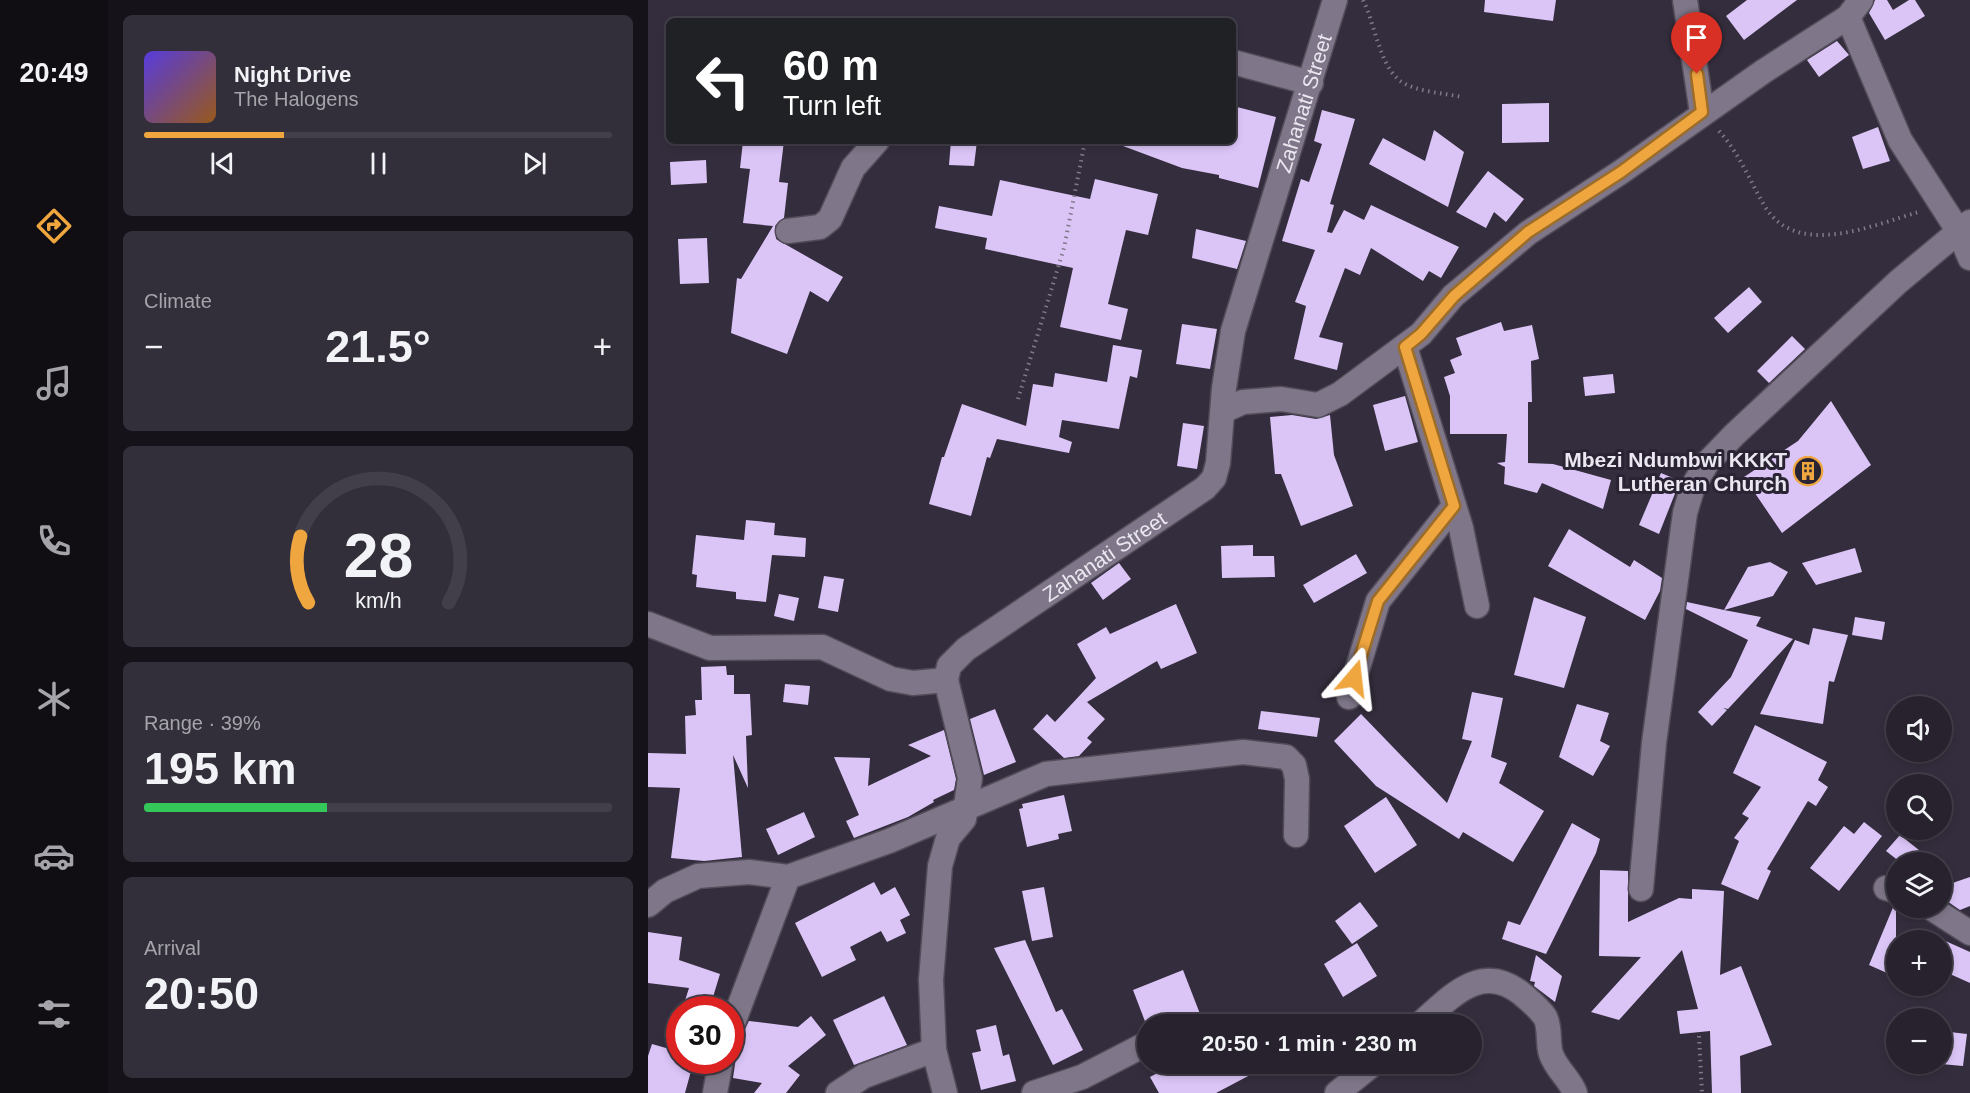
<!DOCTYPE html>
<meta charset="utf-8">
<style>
body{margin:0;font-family:Arial,sans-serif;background:#332f3a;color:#f1f3f6;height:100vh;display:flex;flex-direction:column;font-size:22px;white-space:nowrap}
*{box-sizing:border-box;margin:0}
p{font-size:20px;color:#a4a4aa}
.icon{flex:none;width:33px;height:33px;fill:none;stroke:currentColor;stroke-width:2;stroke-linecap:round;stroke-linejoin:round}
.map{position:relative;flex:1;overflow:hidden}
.panel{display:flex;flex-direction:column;gap:15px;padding:15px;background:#151319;width:540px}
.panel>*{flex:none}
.banner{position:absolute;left:18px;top:18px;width:570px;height:126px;border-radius:9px;box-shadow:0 3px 9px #0003,0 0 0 2px #433f4a;background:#202124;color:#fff;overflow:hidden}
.controls{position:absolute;left:1238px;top:696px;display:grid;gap:12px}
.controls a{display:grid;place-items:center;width:66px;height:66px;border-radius:50%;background:#27222e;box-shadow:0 3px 9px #0003,0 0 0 2px #433f4a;font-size:30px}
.speed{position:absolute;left:18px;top:996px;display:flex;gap:12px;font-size:30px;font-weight:700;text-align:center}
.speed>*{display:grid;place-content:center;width:78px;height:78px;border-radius:50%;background:#27222e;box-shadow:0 3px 9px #0003,0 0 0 2px #433f4a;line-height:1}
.speed .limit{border:9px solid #d22;background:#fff;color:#111}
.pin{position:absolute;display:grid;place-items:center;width:51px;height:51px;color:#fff;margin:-62px -26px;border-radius:50% 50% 50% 0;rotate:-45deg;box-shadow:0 0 6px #0007}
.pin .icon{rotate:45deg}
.me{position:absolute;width:66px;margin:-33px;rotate:17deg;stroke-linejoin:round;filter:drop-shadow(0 0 4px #0008)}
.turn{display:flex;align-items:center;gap:21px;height:126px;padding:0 18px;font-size:27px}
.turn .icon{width:78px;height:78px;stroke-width:2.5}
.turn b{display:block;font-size:42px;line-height:51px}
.big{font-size:45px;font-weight:600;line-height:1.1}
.panel .card{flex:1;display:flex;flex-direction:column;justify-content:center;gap:9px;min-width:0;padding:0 21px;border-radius:9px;background:#332f3a}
.panel .dial{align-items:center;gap:0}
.dial svg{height:156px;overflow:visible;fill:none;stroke:#433f4a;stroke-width:7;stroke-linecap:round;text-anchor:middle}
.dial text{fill:#f1f3f6;stroke:none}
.song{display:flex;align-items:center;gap:18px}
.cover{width:72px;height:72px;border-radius:9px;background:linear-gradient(135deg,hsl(250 70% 55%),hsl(30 70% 35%))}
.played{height:6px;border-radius:3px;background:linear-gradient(90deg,#f0a63f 30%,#433f4a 30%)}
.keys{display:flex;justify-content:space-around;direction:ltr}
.heat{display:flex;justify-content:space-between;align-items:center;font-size:33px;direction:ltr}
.charge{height:9px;border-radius:4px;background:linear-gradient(90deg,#34c759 39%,#433f4a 0)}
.trip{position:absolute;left:489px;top:1014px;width:345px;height:60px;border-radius:30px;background:#27222e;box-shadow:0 3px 9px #0003,0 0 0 2px #433f4a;font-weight:600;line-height:60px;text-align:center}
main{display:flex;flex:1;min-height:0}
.dock{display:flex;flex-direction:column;width:108px;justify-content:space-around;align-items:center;background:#100e12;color:#a4a4aa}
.dock .icon{width:42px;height:42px}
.dock .current{color:#f0a63f}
.dock b{font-size:27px;color:#f1f3f6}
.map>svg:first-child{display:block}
</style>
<main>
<nav class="dock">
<b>20:49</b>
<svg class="icon current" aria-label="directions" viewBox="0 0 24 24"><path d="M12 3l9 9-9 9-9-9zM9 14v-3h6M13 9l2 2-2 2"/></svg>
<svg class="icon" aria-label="music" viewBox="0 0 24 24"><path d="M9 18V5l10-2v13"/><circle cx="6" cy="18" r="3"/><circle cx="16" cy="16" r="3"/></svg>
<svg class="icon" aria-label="phone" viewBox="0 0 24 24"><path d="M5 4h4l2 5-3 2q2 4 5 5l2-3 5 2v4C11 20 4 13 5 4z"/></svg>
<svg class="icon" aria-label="climate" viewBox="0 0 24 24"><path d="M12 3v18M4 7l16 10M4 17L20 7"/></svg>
<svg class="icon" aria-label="car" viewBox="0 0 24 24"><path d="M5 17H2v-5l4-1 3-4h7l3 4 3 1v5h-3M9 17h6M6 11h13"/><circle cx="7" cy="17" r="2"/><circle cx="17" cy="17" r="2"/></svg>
<svg class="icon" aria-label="filters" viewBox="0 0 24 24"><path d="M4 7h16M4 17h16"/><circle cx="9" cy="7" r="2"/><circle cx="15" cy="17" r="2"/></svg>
</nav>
<section class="panel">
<div class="card">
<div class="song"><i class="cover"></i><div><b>Night Drive</b><p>The Halogens</p></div></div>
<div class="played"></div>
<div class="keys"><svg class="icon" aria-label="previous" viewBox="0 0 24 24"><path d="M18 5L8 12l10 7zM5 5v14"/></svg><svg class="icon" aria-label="pause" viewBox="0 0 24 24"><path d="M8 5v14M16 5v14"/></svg><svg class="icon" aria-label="next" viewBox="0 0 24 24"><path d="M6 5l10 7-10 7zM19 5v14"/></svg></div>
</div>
<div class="card"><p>Climate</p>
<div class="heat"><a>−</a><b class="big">21.5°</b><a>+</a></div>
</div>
<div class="card dial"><svg viewBox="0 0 100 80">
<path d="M14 69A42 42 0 1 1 86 69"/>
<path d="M14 69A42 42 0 0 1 10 35" stroke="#f0a63f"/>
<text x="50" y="56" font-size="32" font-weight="700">28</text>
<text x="50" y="72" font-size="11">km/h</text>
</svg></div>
<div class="card"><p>Range · 39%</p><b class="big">195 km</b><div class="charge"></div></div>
<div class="card"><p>Arrival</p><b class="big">20:50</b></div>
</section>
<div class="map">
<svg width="1322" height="1093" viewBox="0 0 1322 1093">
<rect width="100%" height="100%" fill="#342d3d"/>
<g fill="#dbc5f7">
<path d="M 837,0 L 908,0 L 905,21 L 836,12 Z"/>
<path d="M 1099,0 L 1149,0 L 1096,40 L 1078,16 Z"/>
<path d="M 1227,0 L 1239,0 L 1245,10 L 1261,0 L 1267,0 L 1277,16 L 1237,40 L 1221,13 Z"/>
<path d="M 1189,41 L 1201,55 L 1171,77 L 1159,60 Z"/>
<path d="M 901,103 L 901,142 L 854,143 L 854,104 Z"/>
<path d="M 589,107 L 628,117 L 610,188 L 571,178 L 571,175 L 534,168 L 467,143 L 585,141 L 585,121 Z"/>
<path d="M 674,110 L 707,119 L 682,204 L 686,205 L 679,232 L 684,233 L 696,210 L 716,220 L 723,205 L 811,247 L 793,278 L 781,271 L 775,281 L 723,248 L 712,275 L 697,268 L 671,337 L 695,343 L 689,370 L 646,359 L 658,306 L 647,302 L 667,250 L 634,241 L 653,179 L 661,182 L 674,144 L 666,141 Z"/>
<path d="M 1230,127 L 1242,161 L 1215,169 L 1204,137 Z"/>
<path d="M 786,130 L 816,152 L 800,207 L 721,164 L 735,138 L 777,161 Z"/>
<path d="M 95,141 L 136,141 L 131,182 L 140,183 L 136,218 L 127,226 L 128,239 L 195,277 L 180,302 L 162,291 L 139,354 L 83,333 L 89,278 L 93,279 L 125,226 L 95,223 L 102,169 L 92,168 Z"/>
<path d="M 303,141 L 329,141 L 326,166 L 301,165 Z"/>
<path d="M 58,160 L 59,183 L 23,185 L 22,162 Z"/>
<path d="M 840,171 L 876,199 L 858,222 L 846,212 L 838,228 L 808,212 Z"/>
<path d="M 447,179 L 510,194 L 500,235 L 478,230 L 460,304 L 480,309 L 473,340 L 412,327 L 425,268 L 337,249 L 339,238 L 287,228 L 291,206 L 344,216 L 352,180 L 442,199 Z"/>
<path d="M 548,229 L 598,241 L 589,269 L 544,258 Z"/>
<path d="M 59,238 L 61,283 L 32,284 L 30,239 Z"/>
<path d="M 1101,287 L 1114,302 L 1080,333 L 1066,318 Z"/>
<path d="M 853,322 L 856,331 L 884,325 L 891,359 L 883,361 L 884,402 L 880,402 L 880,463 L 905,464 L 963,480 L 955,509 L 894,483 L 889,493 L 856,484 L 857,467 L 849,463 L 857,462 L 859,434 L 802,434 L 802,396 L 796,377 L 807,373 L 802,360 L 814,355 L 808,338 Z"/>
<path d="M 534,324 L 569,329 L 562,369 L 528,364 Z"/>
<path d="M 1144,336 L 1157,349 L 1121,383 L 1109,371 Z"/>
<path d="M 465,345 L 494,350 L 489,378 L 482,376 L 471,429 L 414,420 L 411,437 L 424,442 L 421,453 L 349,439 L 342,458 L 339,457 L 323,516 L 281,504 L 294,457 L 296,457 L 314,404 L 378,426 L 385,384 L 405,387 L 407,373 L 459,382 Z"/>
<path d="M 965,374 L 967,393 L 937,396 L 935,377 Z"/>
<path d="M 757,396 L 770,442 L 737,451 L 725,405 Z"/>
<path d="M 1183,401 L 1223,465 L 1134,533 L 1096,477 L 1150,441 Z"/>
<path d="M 644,415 L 668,419 L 682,415 L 686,455 L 705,506 L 653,526 L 633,474 L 627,474 L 622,417 Z"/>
<path d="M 535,423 L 556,426 L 549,469 L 529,466 Z"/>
<path d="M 1013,473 L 1032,481 L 1011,534 L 991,525 Z"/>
<path d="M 98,520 L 127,523 L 126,535 L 158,538 L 157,557 L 124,555 L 118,602 L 88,599 L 88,592 L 48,587 L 49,575 L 44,574 L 48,535 L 96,540 Z"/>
<path d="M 921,529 L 982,567 L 986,560 L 1014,578 L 1012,591 L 997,620 L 900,566 Z"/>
<path d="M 605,545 L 605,556 L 626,556 L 627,577 L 574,578 L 573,546 Z"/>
<path d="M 1207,548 L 1214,572 L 1168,585 L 1154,563 Z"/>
<path d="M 708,554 L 719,573 L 666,603 L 655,585 Z"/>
<path d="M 1122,562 L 1140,572 L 1125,596 L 1076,610 L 1113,617 L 1108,626 L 1145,639 L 1080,709 L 1075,708 L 1079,710 L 1064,726 L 1050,712 L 1083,677 L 1100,640 L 1038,609 L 1039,602 L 1076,610 L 1100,567 Z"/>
<path d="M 471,563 L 483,579 L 455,600 L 443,583 Z"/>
<path d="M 176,576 L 196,579 L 190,612 L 170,608 Z"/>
<path d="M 131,594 L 151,598 L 146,621 L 126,616 Z"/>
<path d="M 886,597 L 938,617 L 916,688 L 866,675 Z"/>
<path d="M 528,604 L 549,653 L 513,669 L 509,661 L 439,702 L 457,719 L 439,738 L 444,742 L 431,756 L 416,758 L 385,729 L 399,714 L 407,722 L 448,678 L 429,644 L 458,627 L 462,634 Z"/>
<path d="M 1207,617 L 1237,622 L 1234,640 L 1204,635 Z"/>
<path d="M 1165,628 L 1200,635 L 1186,682 L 1181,681 L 1175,724 L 1112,714 L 1147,640 L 1161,645 Z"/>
<path d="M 78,666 L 79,675 L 86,675 L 86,694 L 102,694 L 104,735 L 98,736 L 100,788 L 85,755 L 94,857 L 56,861 L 23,858 L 32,788 L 0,787 L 0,753 L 38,754 L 37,716 L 48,715 L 47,700 L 54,700 L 53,667 Z"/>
<path d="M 137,684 L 162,686 L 160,705 L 135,702 Z"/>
<path d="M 824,692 L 855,698 L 843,757 L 859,763 L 851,783 L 896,811 L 865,862 L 815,832 L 811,839 L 728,786 L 686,741 L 713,714 L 799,803 L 824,741 L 814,739 Z"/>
<path d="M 929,704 L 961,713 L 952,741 L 962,746 L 945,776 L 911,757 Z"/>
<path d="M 347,709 L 368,762 L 336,775 L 322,719 Z"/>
<path d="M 613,711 L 672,718 L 669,737 L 610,729 Z"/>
<path d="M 1107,725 L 1179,762 L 1170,780 L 1180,787 L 1168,806 L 1160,801 L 1119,869 L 1123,871 L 1110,900 L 1073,884 L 1091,841 L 1086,838 L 1101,818 L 1094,814 L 1113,787 L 1085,773 Z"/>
<path d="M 296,730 L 308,779 L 306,790 L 285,800 L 286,802 L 260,817 L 206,838 L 198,821 L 211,815 L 186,757 L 222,758 L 220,786 L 283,756 L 260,745 Z"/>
<path d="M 416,795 L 424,831 L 410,834 L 411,839 L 379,847 L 371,809 L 375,808 L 374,804 Z"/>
<path d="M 738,797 L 769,845 L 727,873 L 696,826 Z"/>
<path d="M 156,812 L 167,837 L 130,855 L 118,829 Z"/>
<path d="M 1216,822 L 1234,836 L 1191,891 L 1162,868 L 1196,826 L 1206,834 Z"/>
<path d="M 924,823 L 952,839 L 948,853 L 898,954 L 854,939 L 860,921 L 872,925 Z"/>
<path d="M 1252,835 L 1286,862 L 1252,862 L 1238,851 Z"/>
<path d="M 952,870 L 980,871 L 980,922 L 1031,898 L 1044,899 L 1044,889 L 1076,891 L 1072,975 L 1093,966 L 1124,1045 L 1092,1056 L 1093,1093 L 1064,1093 L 1062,1031 L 1032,1034 L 1029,1011 L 1050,1009 L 1034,950 L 971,1020 L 943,1012 L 993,957 L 951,956 Z"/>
<path d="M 1322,877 L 1322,906 L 1312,910 L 1293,897 L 1293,887 Z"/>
<path d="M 226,882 L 233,895 L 247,887 L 262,915 L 252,920 L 258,933 L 239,942 L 233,931 L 202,947 L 208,960 L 174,977 L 147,923 Z"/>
<path d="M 396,887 L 405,937 L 384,941 L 374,891 Z"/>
<path d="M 712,902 L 730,926 L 704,944 L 687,921 Z"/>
<path d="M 1246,905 L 1248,905 L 1248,977 L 1221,965 Z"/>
<path d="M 0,932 L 34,937 L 31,960 L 72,974 L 61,1010 L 34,1010 L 41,988 L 0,983 Z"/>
<path d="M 1293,939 L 1322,952 L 1322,983 L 1293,970 Z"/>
<path d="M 377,940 L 408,1012 L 414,1009 L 435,1050 L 405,1065 L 346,948 Z"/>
<path d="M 709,943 L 729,976 L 695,997 L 676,964 Z"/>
<path d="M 888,955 L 914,976 L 907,1002 L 886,986 L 887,982 L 882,981 Z"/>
<path d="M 535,970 L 554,1019 L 540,1024 L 498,1024 L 485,990 Z"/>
<path d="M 236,996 L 259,1045 L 206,1065 L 185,1020 Z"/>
<path d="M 163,1016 L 178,1035 L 140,1066 L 152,1075 L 138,1093 L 106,1093 L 114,1083 L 85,1078 L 90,1043 L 101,1021 L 150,1027 Z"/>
<path d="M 348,1025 L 355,1056 L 361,1054 L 368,1081 L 333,1090 L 324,1053 L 333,1051 L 328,1030 Z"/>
<path d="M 1293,1031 L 1319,1034 L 1315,1066 L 1293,1064 Z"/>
<path d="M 4,1044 L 32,1052 L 32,1060 L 46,1060 L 37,1093 L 0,1093 L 0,1056 Z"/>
<path d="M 526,1064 L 623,1064 L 568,1093 L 511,1093 L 502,1077 Z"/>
</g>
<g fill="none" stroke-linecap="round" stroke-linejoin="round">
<g stroke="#524c59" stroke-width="27">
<g id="street">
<path d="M 1037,0 L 1054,113"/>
<path d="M 1200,17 L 1252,140 L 1311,232 L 1322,258"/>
<path d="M 585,62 L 663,83"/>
<path d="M 140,231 L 172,227 L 182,219 L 205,168 L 229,141"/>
<path d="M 757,347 L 813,528 L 829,606"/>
<path d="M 575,411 L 595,402 L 633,399 L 670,405 L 692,394 L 773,334 L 805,296 L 880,233 L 973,172 L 1116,71 L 1200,17 L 1213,0"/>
<path d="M 0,624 L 62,648 L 174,647 L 243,679 L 265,683 L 298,680"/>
<path d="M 701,697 L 730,601 L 806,506"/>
<path d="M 1238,888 L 1248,891"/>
<path d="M 993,889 L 1006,743 L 1037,513 L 1045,486 L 1059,463 L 1086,435 L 1250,282 L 1322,222"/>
<path d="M 0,905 L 17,891 L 50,876 L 101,872 L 140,877 L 241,841 L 398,774 L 595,752 L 638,757 L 646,765 L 649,779 L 648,835"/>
<path d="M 1283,908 L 1322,933"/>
<path d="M 772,1024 C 803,997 833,961 874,994 C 882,1001 891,1008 897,1017 C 903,1028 899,1042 903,1054 C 908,1069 922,1079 927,1093"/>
<path d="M 82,1031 L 140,877"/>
<path d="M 67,1093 L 73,1060"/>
<path d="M 190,1093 L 216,1076 L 286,1050"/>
<path id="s1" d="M 297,1093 L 286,1050 L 283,980 L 292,866 L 300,838 L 316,819 L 322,778 L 298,680 L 301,666 L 318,649 L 557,488 L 566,478 L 570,463 L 576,388 L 585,331 L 687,0"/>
<path d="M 386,1093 L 434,1077 L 498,1044"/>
<path d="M 689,1093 L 725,1064"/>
</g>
</g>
<g stroke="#807a88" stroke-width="4" stroke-dasharray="1.5 4.5" stroke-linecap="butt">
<path d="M 715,0 C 727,24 731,63 751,80 C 766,92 796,93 814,97"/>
<path d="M 1071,131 C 1091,153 1101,179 1116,205 C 1148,260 1224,225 1271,212"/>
<path d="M 370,399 L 416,248 L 437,141"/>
<path d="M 1051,1036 L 1054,1093"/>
</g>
<use href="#street" stroke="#7f7789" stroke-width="24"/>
</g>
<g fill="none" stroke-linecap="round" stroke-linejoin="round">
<g stroke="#9c6c29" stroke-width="15">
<path id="route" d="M 706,678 L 730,601 L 806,506 L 757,347 L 773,334 L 806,296 L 880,232 L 973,172 L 1054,112 L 1049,74"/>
</g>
<use href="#route" stroke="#f0a63f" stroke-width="10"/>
</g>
<defs>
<g id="building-ring" transform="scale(1.5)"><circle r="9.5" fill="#2a2333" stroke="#f0a63f" stroke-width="1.5"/><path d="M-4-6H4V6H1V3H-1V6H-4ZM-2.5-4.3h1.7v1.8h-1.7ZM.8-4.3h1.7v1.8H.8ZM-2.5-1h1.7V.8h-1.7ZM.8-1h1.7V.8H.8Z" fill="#f0a63f"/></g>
</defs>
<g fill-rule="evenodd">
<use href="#building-ring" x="1160" y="471"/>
</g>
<g text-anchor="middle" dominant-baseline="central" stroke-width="6" stroke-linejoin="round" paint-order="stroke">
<g font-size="21" fill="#ebe7f1" stroke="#2a2333">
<text stroke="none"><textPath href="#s1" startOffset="1152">Zahanati Street</textPath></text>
<text stroke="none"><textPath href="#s1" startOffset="630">Zahanati Street</textPath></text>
</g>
<g font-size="21" font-weight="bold" fill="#ebe7f1" stroke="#2a2333" text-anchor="end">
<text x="1139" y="459">Mbezi Ndumbwi KKKT<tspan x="1139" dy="24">Lutheran Church</tspan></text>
</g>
</g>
</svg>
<div class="controls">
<a><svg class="icon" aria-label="sound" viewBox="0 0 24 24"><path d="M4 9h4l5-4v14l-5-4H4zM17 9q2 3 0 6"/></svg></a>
<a><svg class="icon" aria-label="search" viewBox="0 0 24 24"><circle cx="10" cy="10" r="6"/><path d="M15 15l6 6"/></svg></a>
<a><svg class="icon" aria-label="layers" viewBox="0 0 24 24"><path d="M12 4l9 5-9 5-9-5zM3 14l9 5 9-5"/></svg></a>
<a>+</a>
<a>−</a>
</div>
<div class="speed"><div class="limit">30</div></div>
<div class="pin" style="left:1049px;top:74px;background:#d93025"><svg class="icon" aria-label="arrive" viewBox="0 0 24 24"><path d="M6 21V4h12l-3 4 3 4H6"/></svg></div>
<svg class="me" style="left:706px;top:678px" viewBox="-20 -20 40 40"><path d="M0-17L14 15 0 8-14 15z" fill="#f0a63f" stroke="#fff" stroke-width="4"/></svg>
<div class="trip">20:50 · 1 min · 230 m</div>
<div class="banner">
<div class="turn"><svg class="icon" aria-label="left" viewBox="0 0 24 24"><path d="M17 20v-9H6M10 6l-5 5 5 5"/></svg><div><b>60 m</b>Turn left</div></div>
</div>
</div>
</main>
